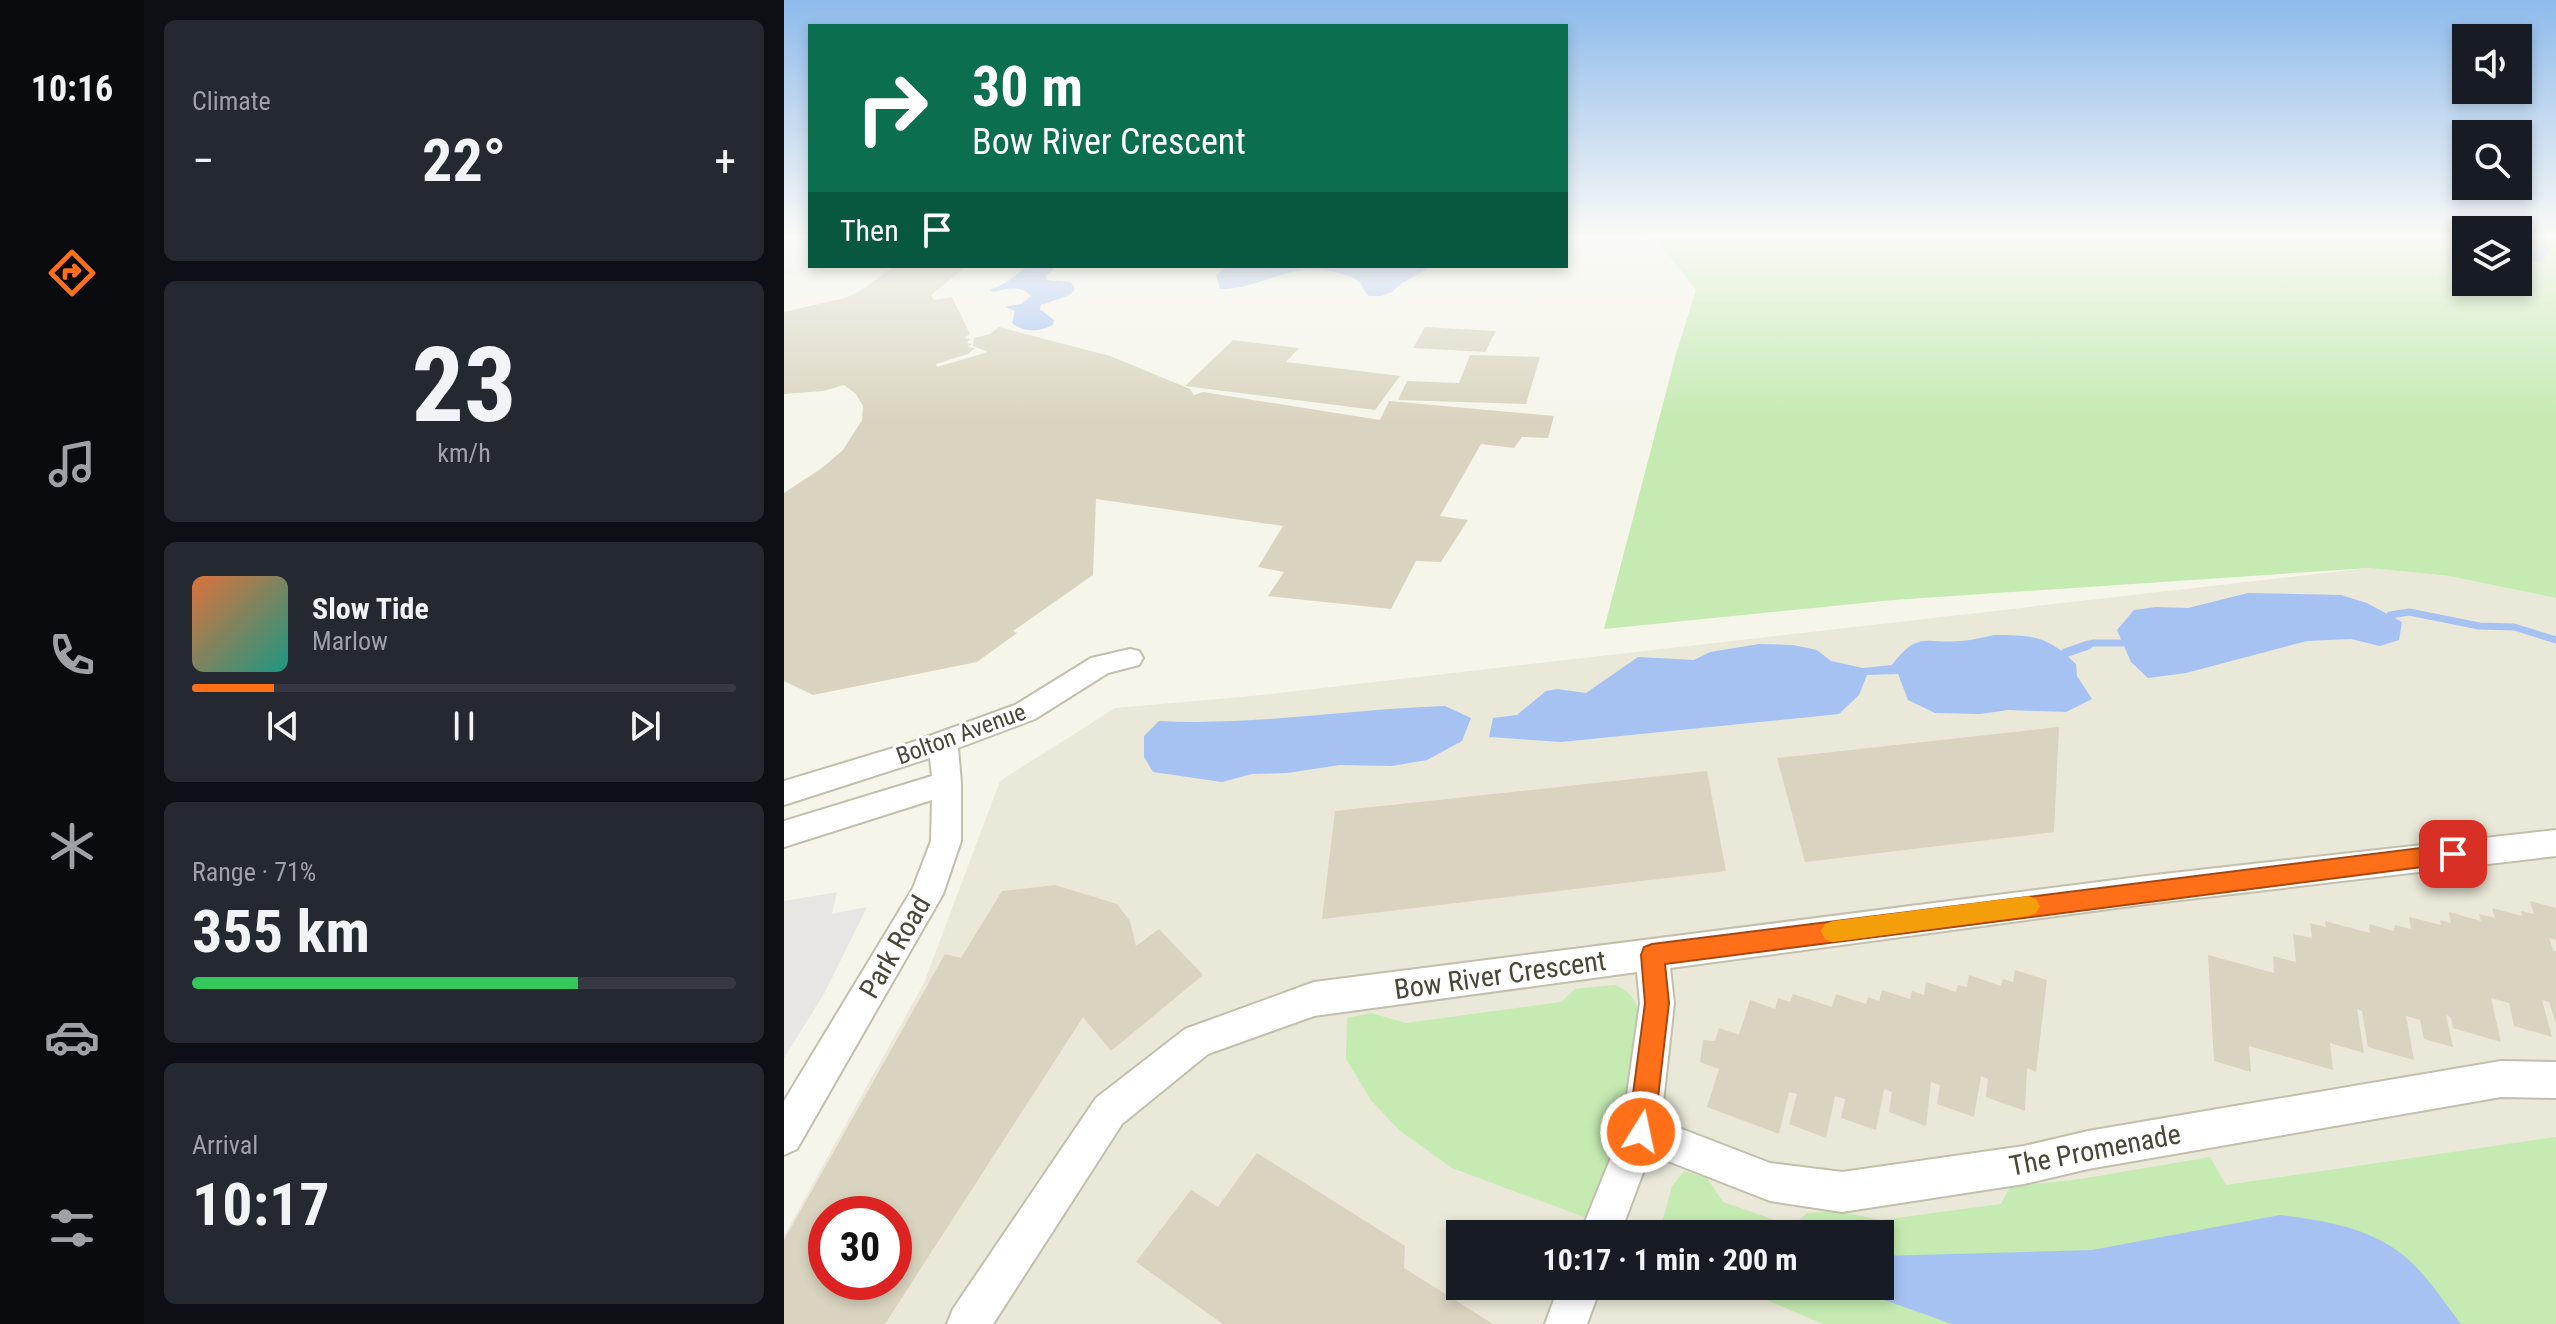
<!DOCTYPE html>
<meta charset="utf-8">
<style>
body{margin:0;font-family:"Roboto Condensed",sans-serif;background:#242831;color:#f1f3f6;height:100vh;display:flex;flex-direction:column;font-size:30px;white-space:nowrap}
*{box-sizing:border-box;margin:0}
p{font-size:26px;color:#9ea1a6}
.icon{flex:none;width:44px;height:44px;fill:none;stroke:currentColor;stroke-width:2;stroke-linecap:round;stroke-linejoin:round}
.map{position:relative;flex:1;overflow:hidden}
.panel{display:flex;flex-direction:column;gap:20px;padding:20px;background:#0d0f14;width:640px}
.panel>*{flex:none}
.guide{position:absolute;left:24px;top:24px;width:760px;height:244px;border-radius:0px;box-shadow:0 4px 12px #0003;background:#0b6e4f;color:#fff;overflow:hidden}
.buttons{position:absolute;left:1668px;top:24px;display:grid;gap:16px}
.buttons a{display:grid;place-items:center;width:80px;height:80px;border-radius:0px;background:#171b24;box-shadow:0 4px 12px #0003;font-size:40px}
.speed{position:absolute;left:24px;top:1196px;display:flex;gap:16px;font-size:40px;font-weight:700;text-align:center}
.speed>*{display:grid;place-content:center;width:104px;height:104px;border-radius:50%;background:#171b24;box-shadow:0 4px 12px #0003;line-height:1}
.speed .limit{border:12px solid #d22;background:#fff;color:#111}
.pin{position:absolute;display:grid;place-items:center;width:68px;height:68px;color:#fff;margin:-34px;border-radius:16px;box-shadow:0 4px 12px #0006}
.me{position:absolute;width:88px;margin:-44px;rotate:10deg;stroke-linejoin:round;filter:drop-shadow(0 0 6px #0008)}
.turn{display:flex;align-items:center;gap:28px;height:168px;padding:0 32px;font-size:36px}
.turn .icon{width:104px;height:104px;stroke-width:2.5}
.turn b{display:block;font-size:56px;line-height:68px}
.then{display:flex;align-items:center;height:76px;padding:0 32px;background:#0003;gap:16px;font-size:30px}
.big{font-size:60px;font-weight:700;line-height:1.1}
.panel .tile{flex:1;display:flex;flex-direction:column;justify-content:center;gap:12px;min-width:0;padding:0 28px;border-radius:12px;background:#242831}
.panel .dial{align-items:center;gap:0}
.dial b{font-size:104px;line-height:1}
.song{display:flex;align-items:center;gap:24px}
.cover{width:96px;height:96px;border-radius:12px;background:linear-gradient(135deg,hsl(20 70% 55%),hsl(170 70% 35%))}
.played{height:8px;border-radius:4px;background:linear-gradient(90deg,#ff6f18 15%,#363941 15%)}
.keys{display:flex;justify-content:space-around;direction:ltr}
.heat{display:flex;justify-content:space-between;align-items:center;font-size:44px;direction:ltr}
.charge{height:12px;border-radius:6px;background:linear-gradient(90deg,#34c759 71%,#363941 0)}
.trip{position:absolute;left:662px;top:1220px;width:448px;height:80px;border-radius:0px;background:#171b24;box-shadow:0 4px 12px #0003;font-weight:700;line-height:80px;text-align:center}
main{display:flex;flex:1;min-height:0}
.menu{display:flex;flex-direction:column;width:144px;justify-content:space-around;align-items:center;background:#090b0e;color:#9ea1a6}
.menu .icon{width:56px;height:56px}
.menu .current{color:#ff6f18}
.menu b{font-size:36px;color:#f1f3f6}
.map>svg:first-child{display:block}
</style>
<main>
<nav class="menu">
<b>10:16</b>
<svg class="icon current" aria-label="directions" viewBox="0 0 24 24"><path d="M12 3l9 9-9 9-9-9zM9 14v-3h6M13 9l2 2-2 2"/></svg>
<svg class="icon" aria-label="music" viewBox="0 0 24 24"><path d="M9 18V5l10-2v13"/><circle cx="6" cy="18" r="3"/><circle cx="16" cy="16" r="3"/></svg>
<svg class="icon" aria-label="phone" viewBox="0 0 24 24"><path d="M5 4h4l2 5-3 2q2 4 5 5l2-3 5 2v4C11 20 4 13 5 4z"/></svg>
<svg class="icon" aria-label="climate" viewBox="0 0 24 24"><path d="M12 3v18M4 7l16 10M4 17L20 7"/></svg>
<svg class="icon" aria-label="car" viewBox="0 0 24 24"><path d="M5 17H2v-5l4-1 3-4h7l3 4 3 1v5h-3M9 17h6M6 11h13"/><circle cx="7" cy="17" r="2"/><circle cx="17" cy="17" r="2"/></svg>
<svg class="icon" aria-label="filters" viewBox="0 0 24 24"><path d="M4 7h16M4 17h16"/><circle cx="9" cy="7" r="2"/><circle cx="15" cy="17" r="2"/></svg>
</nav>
<section class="panel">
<div class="tile"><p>Climate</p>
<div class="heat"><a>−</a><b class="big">22°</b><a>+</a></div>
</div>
<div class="tile dial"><b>23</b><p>km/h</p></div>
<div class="tile">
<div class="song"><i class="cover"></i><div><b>Slow Tide</b><p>Marlow</p></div></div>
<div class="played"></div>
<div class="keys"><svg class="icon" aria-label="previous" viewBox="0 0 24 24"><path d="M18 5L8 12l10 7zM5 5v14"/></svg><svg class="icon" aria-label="pause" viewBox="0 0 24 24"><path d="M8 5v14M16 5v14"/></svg><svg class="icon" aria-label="next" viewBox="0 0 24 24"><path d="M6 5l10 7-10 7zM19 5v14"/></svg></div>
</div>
<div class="tile"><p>Range · 71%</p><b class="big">355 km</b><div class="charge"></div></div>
<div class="tile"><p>Arrival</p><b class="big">10:17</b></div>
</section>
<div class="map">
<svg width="1772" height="1324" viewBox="0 0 1772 1324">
<rect width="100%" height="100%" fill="#f5f5ea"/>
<path fill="#eae8d8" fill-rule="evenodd" d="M 1585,568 L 1665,576 L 1772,598 L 1772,1324 L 0,1324 L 0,1236 L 140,983 L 216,781 L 331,708 L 468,696 ZM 42,1214 L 110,1214 L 110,1282 L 42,1282 ZM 676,1234 L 1096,1234 L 1096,1286 L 676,1286 Z"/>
<g fill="#c5eab2">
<path d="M 858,236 L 1682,236 L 1682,282 L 1734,282 L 1734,236 L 1772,236 L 1772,598 L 1665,576 L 1585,568 L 1109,600 L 820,629 L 892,354 L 912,290 L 875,243 Z"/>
<path d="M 831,985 C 843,990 851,997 854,1011 C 857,1020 853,1032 852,1041 C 845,1103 824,1160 803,1218 L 668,1168 L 615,1130 L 587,1100 L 562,1059 L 563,1018 L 587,1013 L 622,1023 L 777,1002 L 791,989 Z"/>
<path d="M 1772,1137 L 1772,1324 L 1039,1324 L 950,1286 L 1096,1286 L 1096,1234 L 875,1234 L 888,1186 L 900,1171 L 923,1178 L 939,1202 L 1008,1226 L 1023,1213 L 1053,1211 L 1097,1220 L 1217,1204 L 1226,1187 L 1296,1179 L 1426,1157 L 1442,1185 Z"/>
</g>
<g fill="#e7e6e2">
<path d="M 0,236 L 26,236 L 26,266 L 46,266 L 0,275 Z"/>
<path d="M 53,892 L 48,914 L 83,907 L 41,992 L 0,1058 L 0,901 Z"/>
</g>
<g fill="#a6c2f3">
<path d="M 1734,236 L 1760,236 L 1766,250 L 1758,261 L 1734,262 Z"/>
<path d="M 243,266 L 268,266 L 269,270 L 262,276 L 262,280 L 287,282 L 291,289 L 286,295 L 257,305 L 256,309 L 270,320 L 269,325 C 255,332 240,333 228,323 L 231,311 L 221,307 L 237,304 L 247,296 C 235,284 224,289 209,292 L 206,290 L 223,282 Z"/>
<path d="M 443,266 L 649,266 L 618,283 L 608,292 L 597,296 L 585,296 C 579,291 579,285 574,281 C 569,276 557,274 551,272 C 505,261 478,289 436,289 L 432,275 Z"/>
<path d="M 1464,593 L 1557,595 L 1583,603 L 1618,622 L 1615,640 L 1596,646 L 1567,639 L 1523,641 L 1402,673 L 1364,678 L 1347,662 L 1333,630 L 1350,610 L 1372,607 L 1404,608 Z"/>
<path d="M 1210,635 C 1249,635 1264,636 1292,664 L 1293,676 L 1308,699 L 1282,712 L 1224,710 L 1196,714 L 1151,713 L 1124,700 L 1114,674 L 1083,675 L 1075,695 L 1055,714 L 777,742 L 705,737 L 709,718 L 733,715 L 762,691 L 773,689 L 802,693 L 854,657 L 910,660 L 926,652 L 975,644 L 1009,645 L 1033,650 L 1047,661 L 1079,668 L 1108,665 C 1134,630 1142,644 1178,641 C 1188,640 1200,637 1210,635 Z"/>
<path d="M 661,706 L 687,718 L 678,741 L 643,760 L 608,766 L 556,765 L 503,773 L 468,774 L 438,782 L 369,772 L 360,757 L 360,736 L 375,721 C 470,726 566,709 661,706 Z"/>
<path d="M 1496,1215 C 1546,1221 1599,1230 1634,1269 C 1650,1286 1663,1306 1677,1324 L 1168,1324 L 1061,1286 L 1096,1286 L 1096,1256 L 1308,1250 Z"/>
</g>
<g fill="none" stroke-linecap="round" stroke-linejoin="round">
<g stroke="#a6c2f3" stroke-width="7">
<path d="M 1606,615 L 1625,612 L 1695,626 L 1730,627 L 1772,640"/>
<path d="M 1298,647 L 1309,643 L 1339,643"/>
</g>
<path stroke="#a6c2f3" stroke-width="9" d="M 1281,653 L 1304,645"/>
</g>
<g fill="#d8d4bf" fill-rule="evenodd">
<path d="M 110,266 L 183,266 L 147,295 L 150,300 L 168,297 L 186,334 L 180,338 L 187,339 L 182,343 L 188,344 L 183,347 L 191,348 L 184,354 L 152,364 L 153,367 L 204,352 L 189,346 L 190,338 L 206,334 L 215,327 L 326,356 L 406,389 L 410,395 L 419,392 L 596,420 L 605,401 L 770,416 L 764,438 L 738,437 L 730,448 L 697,444 L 656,516 L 684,520 L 657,562 L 632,561 L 607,609 L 484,596 L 500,572 L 474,567 L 499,526 L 312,499 L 309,575 L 229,631 L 233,633 L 193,662 L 29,695 L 0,681 L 0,493 L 38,468 L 59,450 L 78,420 L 79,406 L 72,394 L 60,385 L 39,391 L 0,394 L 0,312 L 61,298 L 75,292 Z"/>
<path d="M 641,327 L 712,331 L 701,352 L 629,348 Z"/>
<path d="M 449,340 L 515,348 L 502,362 L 616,376 L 591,410 L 401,386 Z"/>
<path d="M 686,355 L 756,357 L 742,404 L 614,400 L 623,381 L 675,383 Z"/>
<path d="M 1275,727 L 1270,832 L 1021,862 L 993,758 Z"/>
<path d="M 923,771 L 942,871 L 538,919 L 551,811 Z"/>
<path d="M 271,885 L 333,904 L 346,921 L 352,946 L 375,929 L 419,975 L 327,1051 L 299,1017 L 101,1324 L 0,1324 L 0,1240 L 161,954 L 177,958 L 218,891 ZM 42,1214 L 110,1214 L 110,1282 L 42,1282 Z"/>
<path d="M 1746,901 L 1772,908 L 1772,940 L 1765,938 L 1769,950 L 1772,951 L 1772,1024 L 1765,1002 L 1758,1000 L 1768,1037 L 1730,1026 L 1725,1003 L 1707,998 L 1717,1042 L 1669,1028 L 1667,1017 L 1662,1015 L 1669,1047 L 1640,1039 L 1636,1020 L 1622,1016 L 1630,1060 L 1584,1047 L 1578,1011 L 1573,1009 L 1580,1053 L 1546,1043 L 1549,1070 L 1465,1046 L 1467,1072 L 1430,1061 L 1424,955 L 1490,973 L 1489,956 L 1512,962 L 1509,934 L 1528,938 L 1526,923 L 1542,927 L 1541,921 L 1586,933 L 1585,924 L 1610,931 L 1611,925 L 1627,929 L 1625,917 L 1657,925 L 1656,920 L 1667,923 L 1665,912 L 1697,921 L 1695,914 L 1711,918 L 1708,908 L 1738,916 L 1737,911 L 1750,914 Z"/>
<path d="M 1231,970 L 1263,980 L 1252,1072 L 1243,1068 L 1241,1111 L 1202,1097 L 1204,1079 L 1197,1076 L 1190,1117 L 1153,1104 L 1156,1085 L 1147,1082 L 1142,1126 L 1105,1112 L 1108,1092 L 1100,1089 L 1092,1130 L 1057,1118 L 1061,1099 L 1051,1096 L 1042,1138 L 1005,1124 L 1013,1094 L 1005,1092 L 995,1134 L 923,1107 L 935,1069 L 916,1062 L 919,1040 L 931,1041 L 935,1028 L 955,1035 L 966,1000 L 991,1009 L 994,998 L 1006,1002 L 1009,994 L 1048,1007 L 1052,994 L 1082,1004 L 1084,997 L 1095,1001 L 1098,990 L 1126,999 L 1128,991 L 1140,995 L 1142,982 L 1172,992 L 1174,985 L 1183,987 L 1185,975 L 1217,986 L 1219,979 L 1229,982 Z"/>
<path d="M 473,1153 L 621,1246 L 620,1268 L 709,1324 L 439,1324 L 352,1262 L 407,1190 L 434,1207 Z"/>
</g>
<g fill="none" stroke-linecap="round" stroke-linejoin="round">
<g stroke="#c2bfac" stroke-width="4">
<g id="minor">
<path d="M 346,649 L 355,651 L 359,658 L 355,665 L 324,673 L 251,719 L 174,748 L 177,783 L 177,841 L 159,894 L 13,1149 L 0,1155 L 0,1101 L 129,888 L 147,841 L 148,800 L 0,847 L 0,821 L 148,776 L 146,758 L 0,805 L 0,781 L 126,743 L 231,705 L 307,658 Z"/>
<path d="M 1772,830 L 1772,856 L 1362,904 L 886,968 L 890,1003 L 877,1121 L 986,1163 L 1058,1172 L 1240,1146 L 1304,1131 L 1717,1061 L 1772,1062 L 1772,1098 L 1717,1097 L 1304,1169 L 1240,1184 L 1058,1212 L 986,1201 L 866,1154 L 836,1234 L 796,1234 L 838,1130 L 856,1003 L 853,972 L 530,1016 L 424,1054 L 338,1124 L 209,1324 L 163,1324 L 169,1309 L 312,1098 L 401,1029 L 530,982 L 1362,876 Z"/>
<path d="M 775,1286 L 817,1286 L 803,1324 L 761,1324 Z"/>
</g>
</g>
<use href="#minor" fill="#fff" fill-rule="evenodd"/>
</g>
<linearGradient id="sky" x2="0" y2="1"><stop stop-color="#8dbaec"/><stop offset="0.56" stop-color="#fafaf6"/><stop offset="1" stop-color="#fafaf6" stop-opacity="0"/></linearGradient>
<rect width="1772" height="421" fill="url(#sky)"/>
<path fill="#ff6f18" stroke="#a64810" stroke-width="2" d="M 1669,844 L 1677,847 L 1680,854 L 1677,860 L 1669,863 L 881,964 L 885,1003 L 870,1132 L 866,1142 L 857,1146 L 847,1142 L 844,1132 L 861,1003 L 857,955 L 860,947 L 868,944 Z"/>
<path fill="#f59e0b" d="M 1244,896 L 1252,899 L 1256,906 L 1252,913 L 1244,916 L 1049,942 L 1041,939 L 1037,931 L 1041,924 L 1049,921 Z"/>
<g text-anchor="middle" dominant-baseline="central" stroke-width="6" stroke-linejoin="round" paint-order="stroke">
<g font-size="24" fill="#4a4738" stroke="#fff">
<text transform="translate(177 734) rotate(-20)">Bolton Avenue</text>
</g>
<g font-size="28" fill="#4a4738" stroke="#fff">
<text transform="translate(111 947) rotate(-60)">Park Road</text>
<text transform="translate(716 975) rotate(-8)">Bow River Crescent</text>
<text transform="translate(1311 1150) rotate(-11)">The Promenade</text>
</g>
</g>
</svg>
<div class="buttons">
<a><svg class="icon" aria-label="sound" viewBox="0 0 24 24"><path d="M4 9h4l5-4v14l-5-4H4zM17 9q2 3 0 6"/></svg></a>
<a><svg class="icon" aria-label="search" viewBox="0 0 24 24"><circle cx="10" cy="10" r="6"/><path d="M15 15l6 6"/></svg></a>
<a><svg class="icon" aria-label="layers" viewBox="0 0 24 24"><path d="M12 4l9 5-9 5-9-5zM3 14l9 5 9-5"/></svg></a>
</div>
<div class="speed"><div class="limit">30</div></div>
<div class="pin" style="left:1669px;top:854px;background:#d93025"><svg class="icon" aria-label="arrive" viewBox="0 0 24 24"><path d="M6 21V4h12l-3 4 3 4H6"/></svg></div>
<svg class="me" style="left:857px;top:1132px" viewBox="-20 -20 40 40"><circle r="17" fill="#ff6f18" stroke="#fff" stroke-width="3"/><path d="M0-11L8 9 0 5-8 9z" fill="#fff"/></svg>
<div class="trip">10:17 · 1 min · 200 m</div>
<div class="guide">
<div class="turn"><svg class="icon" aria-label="right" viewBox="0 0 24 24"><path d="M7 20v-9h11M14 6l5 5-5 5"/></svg><div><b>30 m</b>Bow River Crescent</div></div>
<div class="then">Then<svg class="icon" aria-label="arrive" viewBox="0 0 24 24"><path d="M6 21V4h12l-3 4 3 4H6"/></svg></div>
</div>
</div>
</main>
